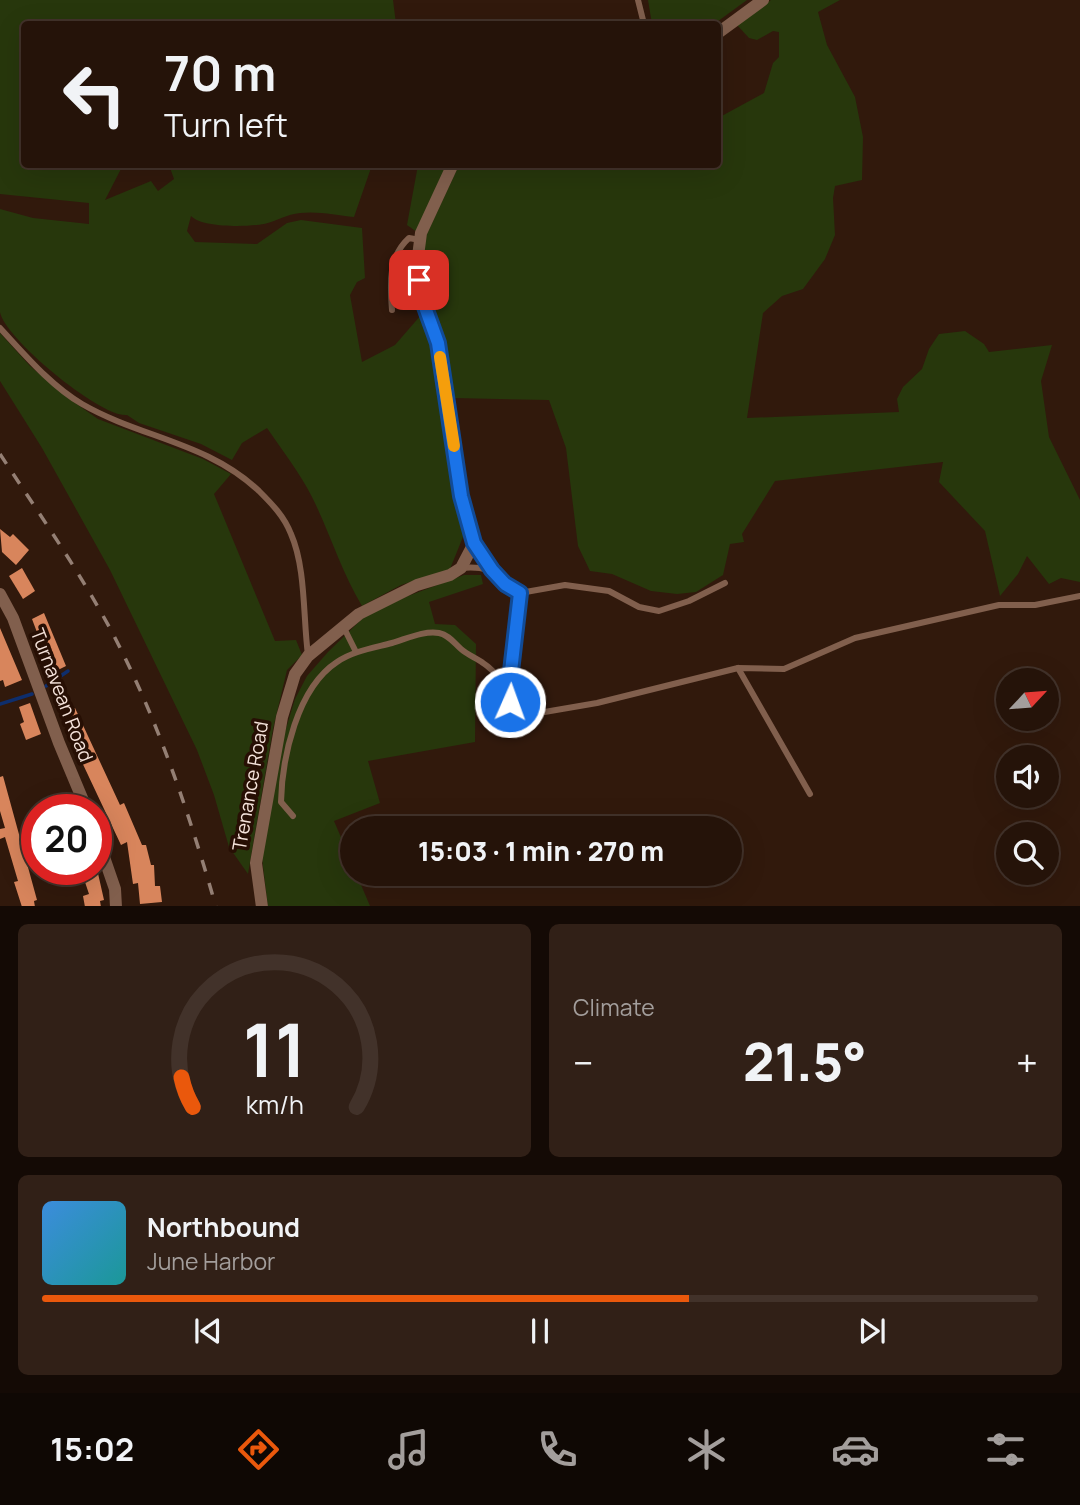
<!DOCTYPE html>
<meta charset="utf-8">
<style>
body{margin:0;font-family:Manrope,sans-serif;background:#312017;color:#f1f3f6;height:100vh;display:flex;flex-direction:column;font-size:26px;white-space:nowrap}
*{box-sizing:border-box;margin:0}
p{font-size:23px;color:#a39e9c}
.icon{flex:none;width:38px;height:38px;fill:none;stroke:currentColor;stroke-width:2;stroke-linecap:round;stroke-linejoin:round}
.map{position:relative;height:906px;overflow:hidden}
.drawer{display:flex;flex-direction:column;gap:18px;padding:18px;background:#140a05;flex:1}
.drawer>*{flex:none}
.guide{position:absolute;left:21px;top:21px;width:700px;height:147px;border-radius:7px;box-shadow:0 7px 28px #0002,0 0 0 2px #42322a;background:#251309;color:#f1f3f6;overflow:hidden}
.needle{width:46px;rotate:64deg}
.tools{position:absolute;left:996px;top:668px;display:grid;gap:14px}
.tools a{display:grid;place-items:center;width:63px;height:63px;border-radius:50%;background:#251309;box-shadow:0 7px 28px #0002,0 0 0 2px #42322a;font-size:35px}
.speed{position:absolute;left:21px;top:794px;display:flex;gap:14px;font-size:35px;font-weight:700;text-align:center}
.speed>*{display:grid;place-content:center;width:91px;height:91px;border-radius:50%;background:#251309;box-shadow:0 7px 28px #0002,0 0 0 2px #42322a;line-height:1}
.speed .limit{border:10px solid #d22;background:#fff;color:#111}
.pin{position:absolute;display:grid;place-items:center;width:60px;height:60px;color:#fff;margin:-30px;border-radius:14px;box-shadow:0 4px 10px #0006}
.me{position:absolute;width:77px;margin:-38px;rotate:2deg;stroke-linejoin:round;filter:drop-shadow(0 0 5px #0008)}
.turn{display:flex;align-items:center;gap:24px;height:147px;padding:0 28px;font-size:32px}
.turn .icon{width:91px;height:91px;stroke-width:2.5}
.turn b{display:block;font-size:49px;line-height:60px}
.big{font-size:52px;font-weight:800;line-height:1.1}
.drawer .card{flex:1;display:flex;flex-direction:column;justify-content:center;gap:10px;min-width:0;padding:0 24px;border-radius:10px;background:#312017}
.drawer .dial{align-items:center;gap:0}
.dial svg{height:182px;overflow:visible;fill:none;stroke:#42322a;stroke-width:7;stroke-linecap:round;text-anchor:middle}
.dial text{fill:#f1f3f6;stroke:none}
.song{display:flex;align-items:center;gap:21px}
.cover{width:84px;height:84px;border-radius:10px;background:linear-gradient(135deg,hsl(210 70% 55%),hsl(180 70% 35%))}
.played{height:7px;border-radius:4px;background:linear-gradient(90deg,#ea580c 65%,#42322a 65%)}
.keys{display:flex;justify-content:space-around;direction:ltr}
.heat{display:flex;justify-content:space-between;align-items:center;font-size:38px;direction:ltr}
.drawer .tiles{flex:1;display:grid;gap:18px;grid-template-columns:1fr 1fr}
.card:last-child{grid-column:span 2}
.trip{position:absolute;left:340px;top:816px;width:402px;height:70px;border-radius:35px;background:#251309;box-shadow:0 7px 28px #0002,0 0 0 2px #42322a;font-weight:800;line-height:70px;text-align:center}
.tab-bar{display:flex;height:112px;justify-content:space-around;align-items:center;background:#0f0804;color:#a39e9c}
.tab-bar .icon{width:49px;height:49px}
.tab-bar .selected{color:#ea580c}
.tab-bar b{font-size:32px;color:#f1f3f6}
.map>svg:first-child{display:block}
</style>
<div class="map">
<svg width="1080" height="907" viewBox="0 0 1080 907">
<rect width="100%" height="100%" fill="#31190c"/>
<g fill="#27370c">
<path d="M 0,0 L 393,0 L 396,24 L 24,24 L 24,164 L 123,165 L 105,200 L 151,181 L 158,191 L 174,179 L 169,165 L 372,165 L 354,217 C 337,215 318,211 300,213 C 287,214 277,221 264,224 C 248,227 202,228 191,216 L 187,231 L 195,242 L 257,244 L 287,223 L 301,220 L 362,228 L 365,278 L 357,282 L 350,295 L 362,362 L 395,345 L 421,315 L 429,333 L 450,458 L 467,527 L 450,569 L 401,585 L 362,606 C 341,571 330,533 312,497 C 300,473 282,450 267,428 L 242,443 L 232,460 L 201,444 L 139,423 L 127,415 C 101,418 4,338 0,312 C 0,302 0,290 0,280 C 0,256 0,233 0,209 L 33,218 L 89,224 L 89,203 L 0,194 Z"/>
<path d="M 648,0 L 747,0 L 714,24 L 652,24 Z"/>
<path d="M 771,0 L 840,0 L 818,12 L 827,45 L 855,97 L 863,137 L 862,180 L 835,186 L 833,198 L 835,235 L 825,259 L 803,289 L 782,296 L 763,313 L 747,418 L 899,412 L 897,399 L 903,387 L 922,369 L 929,349 L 939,334 L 965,331 L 984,344 L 989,352 L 1052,345 L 1041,381 L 1049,437 L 1080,500 L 1080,582 L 1061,578 L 1049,584 L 1027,556 L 1018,574 L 1000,596 L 985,531 L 939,482 L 943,462 L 775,481 L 742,534 L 744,542 L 730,544 L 723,575 L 696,592 L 677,594 L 651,591 L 612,574 L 590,571 L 578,546 L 566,448 L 549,400 L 454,398 L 439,322 L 426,293 L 423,264 L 425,238 L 459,165 L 718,164 L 718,118 L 764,93 L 773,63 L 779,57 L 779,32 L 773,31 L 757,40 L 749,38 L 737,25 Z"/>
<path d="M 418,165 L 442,165 L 444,171 L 417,232 L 407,225 Z"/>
<path d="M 0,333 L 30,366 L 68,398 L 98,419 L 203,459 L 231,474 L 214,494 L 275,641 L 296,640 L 302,655 L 287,670 L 273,729 L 248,874 L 229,847 L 214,795 L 197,750 L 110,570 L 42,448 L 0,381 Z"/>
<path d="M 464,575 L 481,575 L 483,584 L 429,602 L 435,624 L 455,625 L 476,644 L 475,742 L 368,761 L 380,803 L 334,821 L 352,863 L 352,873 L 356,873 L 370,906 L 268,907 L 262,858 L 284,735 L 295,699 L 307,676 L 328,652 L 366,615 L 408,596 Z"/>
</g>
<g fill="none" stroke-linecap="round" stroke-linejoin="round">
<g stroke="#0e2e6d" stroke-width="3.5">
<path d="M 46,686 L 68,671"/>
<path d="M 0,704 L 32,694"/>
</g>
</g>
<g fill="#d8855c">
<path d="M 0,529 L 10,537 L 13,534 L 29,550 L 16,565 L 2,552 Z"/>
<path d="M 22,568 L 35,591 L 23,599 L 9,576 Z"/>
<path d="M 44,613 L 66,666 L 56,671 L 52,678 L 47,674 L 47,659 L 32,619 Z"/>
<path d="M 0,628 L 22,680 L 5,687 L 3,680 L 0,681 Z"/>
<path d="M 30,703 L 41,734 L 26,740 L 20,724 L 24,722 L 19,707 Z"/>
<path d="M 75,708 L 120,805 L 124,803 L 142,845 L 146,845 L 151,865 L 154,865 L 155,886 L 160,886 L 162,902 L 140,904 L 138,883 L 133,884 L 127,842 L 121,845 L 80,758 L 84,755 L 62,713 Z"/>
<path d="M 3,776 L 37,900 L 34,901 L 35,907 L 22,907 L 14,882 L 18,881 L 5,837 L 0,839 L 0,829 L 5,828 L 0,811 L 0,777 Z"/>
<path d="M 65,793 L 72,807 L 69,808 L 70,810 L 53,810 L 48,800 Z"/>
<path d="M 97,869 L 104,900 L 100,901 L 101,907 L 85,907 L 83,896 L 89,894 L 82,873 Z"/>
</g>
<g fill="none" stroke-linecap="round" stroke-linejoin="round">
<g stroke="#815f4d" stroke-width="6">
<path d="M 638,0 L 644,24"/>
<path d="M 392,310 C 390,284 388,257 409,238 L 420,240"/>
<path d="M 0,328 C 25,355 51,386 82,404 C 141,438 207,442 259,491 C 272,504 284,516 291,534 C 306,568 303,618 308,655"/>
<path d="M 474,543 L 492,570"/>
<path d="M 461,568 C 497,565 493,577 520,593 L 565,585 L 609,591 L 639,607 L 659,611 L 689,601 L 725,583"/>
<path d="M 520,593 C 516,625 502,686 516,713 L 527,715 L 597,703 L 738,668 L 784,669 L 855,638 L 999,605 L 1035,605 L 1080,596"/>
<path d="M 344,628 L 356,652"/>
<path d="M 738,668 L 810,794"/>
<path d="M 293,816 L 281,802 C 282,758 297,688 337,662 C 353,651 373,648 392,643 C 406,639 425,630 439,633 C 449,635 454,643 461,649 C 468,655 476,658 483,663 C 493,669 502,681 510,690"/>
</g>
<g stroke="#815f4d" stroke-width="12">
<path d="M 718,33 L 763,0"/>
<path d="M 0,594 L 13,618 L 59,743 L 87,810"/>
<path d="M 96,834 L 115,889 L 116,907"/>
<path d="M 262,907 L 256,863 L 282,717 L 295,674 L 308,656 L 359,614 L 417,585 L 450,575 L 461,568 L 474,543 L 462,496 L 438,343 L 421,296 L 417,264 L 421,233 L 453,164"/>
</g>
<path stroke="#947f74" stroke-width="3.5" stroke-dasharray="12 12" stroke-linecap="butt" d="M 0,454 C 38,512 80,572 113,634 C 158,720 189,813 216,907"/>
</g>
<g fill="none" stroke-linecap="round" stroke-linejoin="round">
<g stroke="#114b97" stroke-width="18">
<path id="route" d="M 419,280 L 421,296 L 438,343 L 461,496 L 474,543 L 492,570 L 505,584 L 520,593 L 510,680 L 510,702"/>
</g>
<use href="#route" stroke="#1a73e8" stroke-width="12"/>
<path stroke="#f59e0b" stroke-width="12" d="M 440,357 L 454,446"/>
</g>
<g text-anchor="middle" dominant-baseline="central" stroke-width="7" stroke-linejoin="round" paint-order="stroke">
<g font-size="19" fill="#f5e3db" stroke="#270f04">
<text transform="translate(62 695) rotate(69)">Turnavean Road</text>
<text transform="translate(250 786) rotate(-80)">Trenance Road</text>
</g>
</g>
</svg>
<div class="tools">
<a><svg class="needle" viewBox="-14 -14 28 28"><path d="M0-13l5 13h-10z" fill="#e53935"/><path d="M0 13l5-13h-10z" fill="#a39e9c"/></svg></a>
<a><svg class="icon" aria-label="sound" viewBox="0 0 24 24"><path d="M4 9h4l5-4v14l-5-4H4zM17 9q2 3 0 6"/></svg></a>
<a><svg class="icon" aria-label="search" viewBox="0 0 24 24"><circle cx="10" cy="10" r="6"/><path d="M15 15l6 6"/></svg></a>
</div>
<div class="speed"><div class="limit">20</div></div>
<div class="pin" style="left:419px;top:280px;background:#d93025"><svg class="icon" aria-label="arrive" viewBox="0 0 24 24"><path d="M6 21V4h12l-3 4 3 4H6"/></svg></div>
<svg class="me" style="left:510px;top:702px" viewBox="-20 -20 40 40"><circle r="17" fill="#1a73e8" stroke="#fff" stroke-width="3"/><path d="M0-11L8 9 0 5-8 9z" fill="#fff"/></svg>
<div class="trip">15:03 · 1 min · 270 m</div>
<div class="guide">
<div class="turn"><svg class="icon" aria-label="left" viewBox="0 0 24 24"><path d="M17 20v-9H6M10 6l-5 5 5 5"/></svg><div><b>70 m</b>Turn left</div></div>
</div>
</div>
<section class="drawer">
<div class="tiles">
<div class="card dial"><svg viewBox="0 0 100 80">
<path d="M14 69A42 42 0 1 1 86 69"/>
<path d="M14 69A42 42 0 0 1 9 56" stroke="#ea580c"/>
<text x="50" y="56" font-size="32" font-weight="700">11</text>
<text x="50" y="72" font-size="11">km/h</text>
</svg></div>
<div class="card"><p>Climate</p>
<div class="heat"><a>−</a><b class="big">21.5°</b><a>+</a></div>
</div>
<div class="card">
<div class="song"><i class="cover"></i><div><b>Northbound</b><p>June Harbor</p></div></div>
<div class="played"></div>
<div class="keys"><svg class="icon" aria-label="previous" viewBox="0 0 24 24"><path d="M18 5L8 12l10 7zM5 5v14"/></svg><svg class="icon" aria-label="pause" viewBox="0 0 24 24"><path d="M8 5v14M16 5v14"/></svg><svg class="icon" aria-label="next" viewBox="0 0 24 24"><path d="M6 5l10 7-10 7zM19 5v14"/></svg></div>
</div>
</div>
</section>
<nav class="tab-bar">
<b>15:02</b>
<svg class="icon selected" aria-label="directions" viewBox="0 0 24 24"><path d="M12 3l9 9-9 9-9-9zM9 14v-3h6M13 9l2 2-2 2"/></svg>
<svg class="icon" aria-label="music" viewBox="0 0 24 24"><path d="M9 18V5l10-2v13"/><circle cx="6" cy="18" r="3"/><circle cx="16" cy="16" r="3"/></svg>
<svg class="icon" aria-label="phone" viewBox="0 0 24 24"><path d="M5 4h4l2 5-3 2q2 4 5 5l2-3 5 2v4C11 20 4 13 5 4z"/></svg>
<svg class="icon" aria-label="climate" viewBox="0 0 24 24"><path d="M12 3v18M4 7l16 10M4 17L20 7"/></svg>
<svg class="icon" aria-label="car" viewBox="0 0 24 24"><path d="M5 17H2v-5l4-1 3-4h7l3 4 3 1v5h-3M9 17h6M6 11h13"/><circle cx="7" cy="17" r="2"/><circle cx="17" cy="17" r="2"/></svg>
<svg class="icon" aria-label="filters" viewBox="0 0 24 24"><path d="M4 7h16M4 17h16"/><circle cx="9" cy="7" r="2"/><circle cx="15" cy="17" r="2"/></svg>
</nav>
